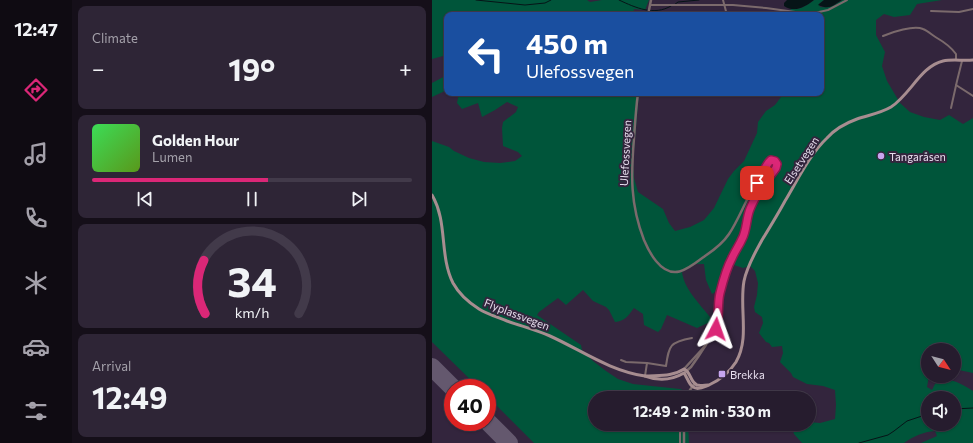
<!DOCTYPE html>
<meta charset="utf-8">
<style>
body{margin:0;font-family:Commissioner,sans-serif;background:#2e2536;color:#f1f3f6;height:100vh;display:flex;flex-direction:column;font-size:15px;white-space:nowrap}
*{box-sizing:border-box;margin:0}
p{font-size:13px;color:#a4a1aa}
.icon{flex:none;width:22px;height:22px;fill:none;stroke:currentColor;stroke-width:2;stroke-linecap:round;stroke-linejoin:round}
.map{position:relative;flex:1;overflow:hidden}
.details{display:flex;flex-direction:column;gap:6px;padding:6px;background:#150f19;width:360px}
.details>*{flex:none}
.guide{position:absolute;left:12px;top:12px;width:380px;height:84px;border-radius:8px;box-shadow:0 1px 3px #0004,0 0 0 1px #423a4a;background:#1a4fa0;color:#fff;overflow:hidden}
.needle{width:26px;rotate:126deg}
.fabs{position:absolute;left:489px;top:343px;display:grid;gap:8px}
.fabs a{display:grid;place-items:center;width:40px;height:40px;border-radius:50%;background:#261c2e;box-shadow:0 1px 3px #0004,0 0 0 1px #423a4a;font-size:20px}
.speed{position:absolute;left:12px;top:379px;display:flex;gap:8px;font-size:20px;font-weight:700;text-align:center}
.speed>*{display:grid;place-content:center;width:52px;height:52px;border-radius:50%;background:#261c2e;box-shadow:0 1px 3px #0004,0 0 0 1px #423a4a;line-height:1}
.speed .limit{border:6px solid #d22;background:#fff;color:#111}
.pin{position:absolute;display:grid;place-items:center;width:34px;height:34px;color:#fff;margin:-17px;border-radius:8px;box-shadow:0 2px 6px #0006}
.me{position:absolute;width:44px;margin:-22px;rotate:4deg;stroke-linejoin:round;filter:drop-shadow(0 0 3px #0008)}
.turn{display:flex;align-items:center;gap:14px;height:84px;padding:0 16px;font-size:18px}
.turn .icon{width:52px;height:52px;stroke-width:2.5}
.turn b{display:block;font-size:28px;line-height:34px}
.big{font-size:30px;font-weight:700;line-height:1.1}
.details .tile{flex:1;display:flex;flex-direction:column;justify-content:center;gap:6px;min-width:0;padding:0 14px;border-radius:8px;background:#2e2536}
.details .dial{align-items:center;gap:0}
.dial svg{height:104px;overflow:visible;fill:none;stroke:#423a4a;stroke-width:7;stroke-linecap:round;text-anchor:middle}
.dial text{fill:#f1f3f6;stroke:none}
.song{display:flex;align-items:center;gap:12px}
.cover{width:48px;height:48px;border-radius:6px;background:linear-gradient(135deg,hsl(130 70% 55%),hsl(90 70% 35%))}
.played{height:4px;border-radius:2px;background:linear-gradient(90deg,#db2777 55%,#423a4a 55%)}
.keys{display:flex;justify-content:space-around;direction:ltr}
.heat{display:flex;justify-content:space-between;align-items:center;font-size:22px;direction:ltr}
.trip{position:absolute;left:156px;top:391px;width:228px;height:40px;border-radius:20px;background:#261c2e;box-shadow:0 1px 3px #0004,0 0 0 1px #423a4a;font-weight:700;line-height:40px;text-align:center}
main{display:flex;flex:1;min-height:0}
.tabs{display:flex;flex-direction:column;width:72px;justify-content:space-around;align-items:center;background:#0f0b12;color:#a4a1aa}
.tabs .icon{width:28px;height:28px}
.tabs .current{color:#db2777}
.tabs b{font-size:18px;color:#f1f3f6}
.map>svg:first-child{display:block}
</style>
<main>
<nav class="tabs">
<b>12:47</b>
<svg class="icon current" aria-label="directions" viewBox="0 0 24 24"><path d="M12 3l9 9-9 9-9-9zM9 14v-3h6M13 9l2 2-2 2"/></svg>
<svg class="icon" aria-label="music" viewBox="0 0 24 24"><path d="M9 18V5l10-2v13"/><circle cx="6" cy="18" r="3"/><circle cx="16" cy="16" r="3"/></svg>
<svg class="icon" aria-label="phone" viewBox="0 0 24 24"><path d="M5 4h4l2 5-3 2q2 4 5 5l2-3 5 2v4C11 20 4 13 5 4z"/></svg>
<svg class="icon" aria-label="climate" viewBox="0 0 24 24"><path d="M12 3v18M4 7l16 10M4 17L20 7"/></svg>
<svg class="icon" aria-label="car" viewBox="0 0 24 24"><path d="M5 17H2v-5l4-1 3-4h7l3 4 3 1v5h-3M9 17h6M6 11h13"/><circle cx="7" cy="17" r="2"/><circle cx="17" cy="17" r="2"/></svg>
<svg class="icon" aria-label="filters" viewBox="0 0 24 24"><path d="M4 7h16M4 17h16"/><circle cx="9" cy="7" r="2"/><circle cx="15" cy="17" r="2"/></svg>
</nav>
<section class="details">
<div class="tile"><p>Climate</p>
<div class="heat"><a>−</a><b class="big">19°</b><a>+</a></div>
</div>
<div class="tile">
<div class="song"><i class="cover"></i><div><b>Golden Hour</b><p>Lumen</p></div></div>
<div class="played"></div>
<div class="keys"><svg class="icon" aria-label="previous" viewBox="0 0 24 24"><path d="M18 5L8 12l10 7zM5 5v14"/></svg><svg class="icon" aria-label="pause" viewBox="0 0 24 24"><path d="M8 5v14M16 5v14"/></svg><svg class="icon" aria-label="next" viewBox="0 0 24 24"><path d="M6 5l10 7-10 7zM19 5v14"/></svg></div>
</div>
<div class="tile dial"><svg viewBox="0 0 100 80">
<path d="M14 69A42 42 0 1 1 86 69"/>
<path d="M14 69A42 42 0 0 1 13 28" stroke="#db2777"/>
<text x="50" y="56" font-size="32" font-weight="700">34</text>
<text x="50" y="72" font-size="11">km/h</text>
</svg></div>
<div class="tile"><p>Arrival</p><b class="big">12:49</b></div>
</section>
<div class="map">
<svg width="541" height="443" viewBox="0 0 541 443">
<rect width="100%" height="100%" fill="#33253d"/>
<g fill="#00553a" fill-rule="evenodd">
<path d="M 0,0 L 155,0 L 158,2 L 170,0 L 217,0 L 213,10 L 202,9 L 201,15 L 15,15 L 15,54 L 11,56 L 0,59 Z"/>
<path d="M 382,0 L 392,0 L 387,4 L 388,7 C 399,8 401,6 410,0 L 510,0 L 485,4 L 478,15 L 462,17 L 452,14 L 444,20 L 444,35 L 453,52 L 450,66 L 455,81 L 468,103 L 478,112 L 492,117 L 508,120 L 517,115 L 531,124 L 541,118 L 541,373 L 522,369 L 522,350 L 496,350 L 496,376 L 497,376 L 495,387 L 500,390 C 501,388 502,386 503,384 C 512,373 532,385 541,391 L 541,443 L 489,443 L 505,436 L 503,431 C 491,432 482,436 472,443 L 370,443 L 362,434 L 359,424 L 377,424 L 377,422 L 388,423 L 403,419 L 404,405 L 403,390 L 391,386 L 375,384 L 361,377 L 359,373 L 348,362 L 351,353 L 350,346 L 340,347 L 337,343 L 334,342 L 327,333 L 331,323 L 330,317 L 323,312 L 322,307 L 325,295 L 326,283 L 323,271 L 318,266 L 311,268 L 299,264 L 295,270 L 288,289 L 280,294 L 274,280 L 272,264 L 264,264 L 250,272 C 252,289 268,304 278,317 L 278,322 L 265,328 L 235,315 L 229,329 L 226,332 L 212,325 L 211,314 L 202,308 C 196,316 193,321 183,322 L 177,310 L 174,307 L 161,301 L 151,290 L 134,305 L 126,298 L 107,312 L 105,315 L 149,345 L 150,350 L 161,361 L 174,371 L 186,379 L 201,384 L 248,389 L 255,392 L 256,398 L 163,398 L 163,424 L 256,424 L 257,443 L 102,443 L 55,396 L 55,388 L 47,388 L 0,342 L 0,141 L 17,147 L 22,151 L 37,158 L 52,162 L 68,163 L 83,161 L 90,156 L 86,152 L 71,146 L 70,128 L 71,122 L 84,112 L 86,107 L 75,102 L 63,110 L 50,117 L 46,103 L 30,109 L 25,103 L 27,93 L 207,93 L 201,162 L 202,178 L 206,192 L 231,209 L 237,223 L 243,231 L 258,227 L 272,220 L 282,208 L 296,179 L 302,171 L 312,161 L 325,133 L 326,122 L 334,111 L 343,105 L 352,93 L 389,93 L 389,15 L 357,15 L 359,9 C 368,10 374,6 382,0 ZM 496,398 L 522,398 L 522,424 L 496,424 Z"/>
<path d="M 15,75 L 15,90 L 0,97 L 0,83 Z"/>
</g>
<g fill="#061417">
<path d="M 355,0 L 382,0 C 373,7 363,13 352,6 L 352,3 Z"/>
<path d="M 392,0 L 410,0 C 400,6 398,10 386,5 L 387,4 Z"/>
</g>
<g fill="none" stroke-linecap="round" stroke-linejoin="round">
<g stroke="#061417" stroke-width="1">
<path d="M 44,0 L 93,5 L 113,3 L 119,0"/>
<path d="M 187,0 C 204,8 222,16 239,6"/>
<path d="M 242,5 L 246,2 L 267,0"/>
<path d="M 522,409 L 541,408"/>
<path d="M 427,443 L 456,435 L 462,431 L 475,421 L 496,414"/>
</g>
<g stroke="#64586e" stroke-width="18">
<path d="M 0,367 L 21,388"/>
<path d="M 55,421 L 77,443"/>
</g>
<g stroke="#7b6a6c" stroke-width="2">
<path d="M 291,0 L 295,15"/>
<path d="M 218,5 L 301,5 L 334,8 L 378,14 L 396,10 L 415,0"/>
<path d="M 499,11 L 527,12 L 541,9"/>
<path d="M 451,36 C 460,32 482,25 491,29 C 496,31 500,35 505,38 C 512,42 519,47 524,54 L 524,60"/>
<path d="M 524,85 L 541,96"/>
<path d="M 519,108 L 525,81 L 530,61"/>
<path d="M 189,360 L 194,362 L 215,363 L 234,366 C 237,345 238,342 260,338"/>
<path d="M 213,376 L 215,363"/>
<path d="M 248,443 L 248,432 L 251,429"/>
</g>
<g stroke="#7b6a6c" stroke-width="2.5">
<path d="M 216,15 L 219,0"/>
<path d="M 206,93 C 204,108 203,123 202,138 C 199,175 198,204 212,240 C 215,247 219,255 224,261 C 241,282 256,269 273,256 C 282,250 291,243 297,234 C 305,222 310,209 317,196 C 321,188 327,181 331,173 C 333,170 334,165 336,162 C 339,160 339,160 342,160 L 345,164 L 344,168 L 329,187 L 323,197 L 317,212 L 311,238 L 301,254 L 295,268 L 288,295 L 286,305 L 286,323 L 284,329 L 266,357 L 259,367 L 252,373"/>
<path d="M 252,369 L 274,345"/>
<path d="M 255,398 L 258,390 L 263,383"/>
<path d="M 252,424 L 252,443"/>
</g>
<g stroke="#a78d90" stroke-width="3">
<path d="M 0,195 C 16,222 7,255 21,283 C 27,294 36,302 47,309 C 55,314 65,317 75,321 C 89,326 104,330 118,336 C 149,350 178,371 213,376"/>
<path d="M 276,385 C 273,385 268,386 265,385 C 258,382 259,372 252,369 C 240,377 227,375 213,376 C 226,381 240,380 252,373 C 255,377 257,384 260,386 C 265,391 271,387 277,385 C 288,380 297,373 304,362 C 318,338 307,308 312,281 C 315,266 323,253 330,240 C 338,227 346,214 353,201 C 365,181 378,154 395,138 C 403,129 414,123 425,119 C 437,115 449,113 459,107 C 478,95 489,66 511,61 C 520,59 531,61 541,60"/>
</g>
</g>
<g fill="none" stroke-linecap="round" stroke-linejoin="round">
<g stroke="#8e194d" stroke-width="10">
<path id="route" d="M 284,329 C 288,318 285,305 288,293 C 291,281 294,269 300,258 C 303,251 307,246 310,239 C 315,230 314,219 318,209 C 324,193 334,182 344,168 L 345,164 L 343,161 L 339,160 C 334,164 329,176 325,183"/>
</g>
<use href="#route" stroke="#db2777" stroke-width="7"/>
</g>
<g fill="#c7a6ef" stroke="#33253d" stroke-width="1.5">
<circle cx="449" cy="156" r="4"/>
<rect x="286" y="370" width="8" height="8" rx="2"/>
</g>
<g text-anchor="middle" dominant-baseline="central" stroke-width="4" stroke-linejoin="round" paint-order="stroke">
<g font-size="11" fill="#e7deee" stroke="#33253d">
<text transform="translate(193 153) rotate(-87)">Ulefossvegen</text>
<text transform="translate(369 160) rotate(-57)">Elsetvegen</text>
<text transform="translate(85 314) rotate(21)">Flyplassvegen</text>
</g>
<g font-size="11" fill="#e7deee" stroke="#33253d" text-anchor="start">
<text x="457" y="156">Tangaråsen</text>
<text x="298" y="374">Brekka</text>
</g>
</g>
</svg>
<div class="fabs">
<a><svg class="needle" viewBox="-14 -14 28 28"><path d="M0-13l5 13h-10z" fill="#e53935"/><path d="M0 13l5-13h-10z" fill="#a4a1aa"/></svg></a>
<a><svg class="icon" aria-label="sound" viewBox="0 0 24 24"><path d="M4 9h4l5-4v14l-5-4H4zM17 9q2 3 0 6"/></svg></a>
</div>
<div class="speed"><div class="limit">40</div></div>
<div class="pin" style="left:325px;top:183px;background:#d93025"><svg class="icon" aria-label="arrive" viewBox="0 0 24 24"><path d="M6 21V4h12l-3 4 3 4H6"/></svg></div>
<svg class="me" style="left:284px;top:329px" viewBox="-20 -20 40 40"><path d="M0-17L14 15 0 8-14 15z" fill="#db2777" stroke="#fff" stroke-width="4"/></svg>
<div class="trip">12:49 · 2 min · 530 m</div>
<div class="guide">
<div class="turn"><svg class="icon" aria-label="left" viewBox="0 0 24 24"><path d="M17 20v-9H6M10 6l-5 5 5 5"/></svg><div><b>450 m</b>Ulefossvegen</div></div>
</div>
</div>
</main>
